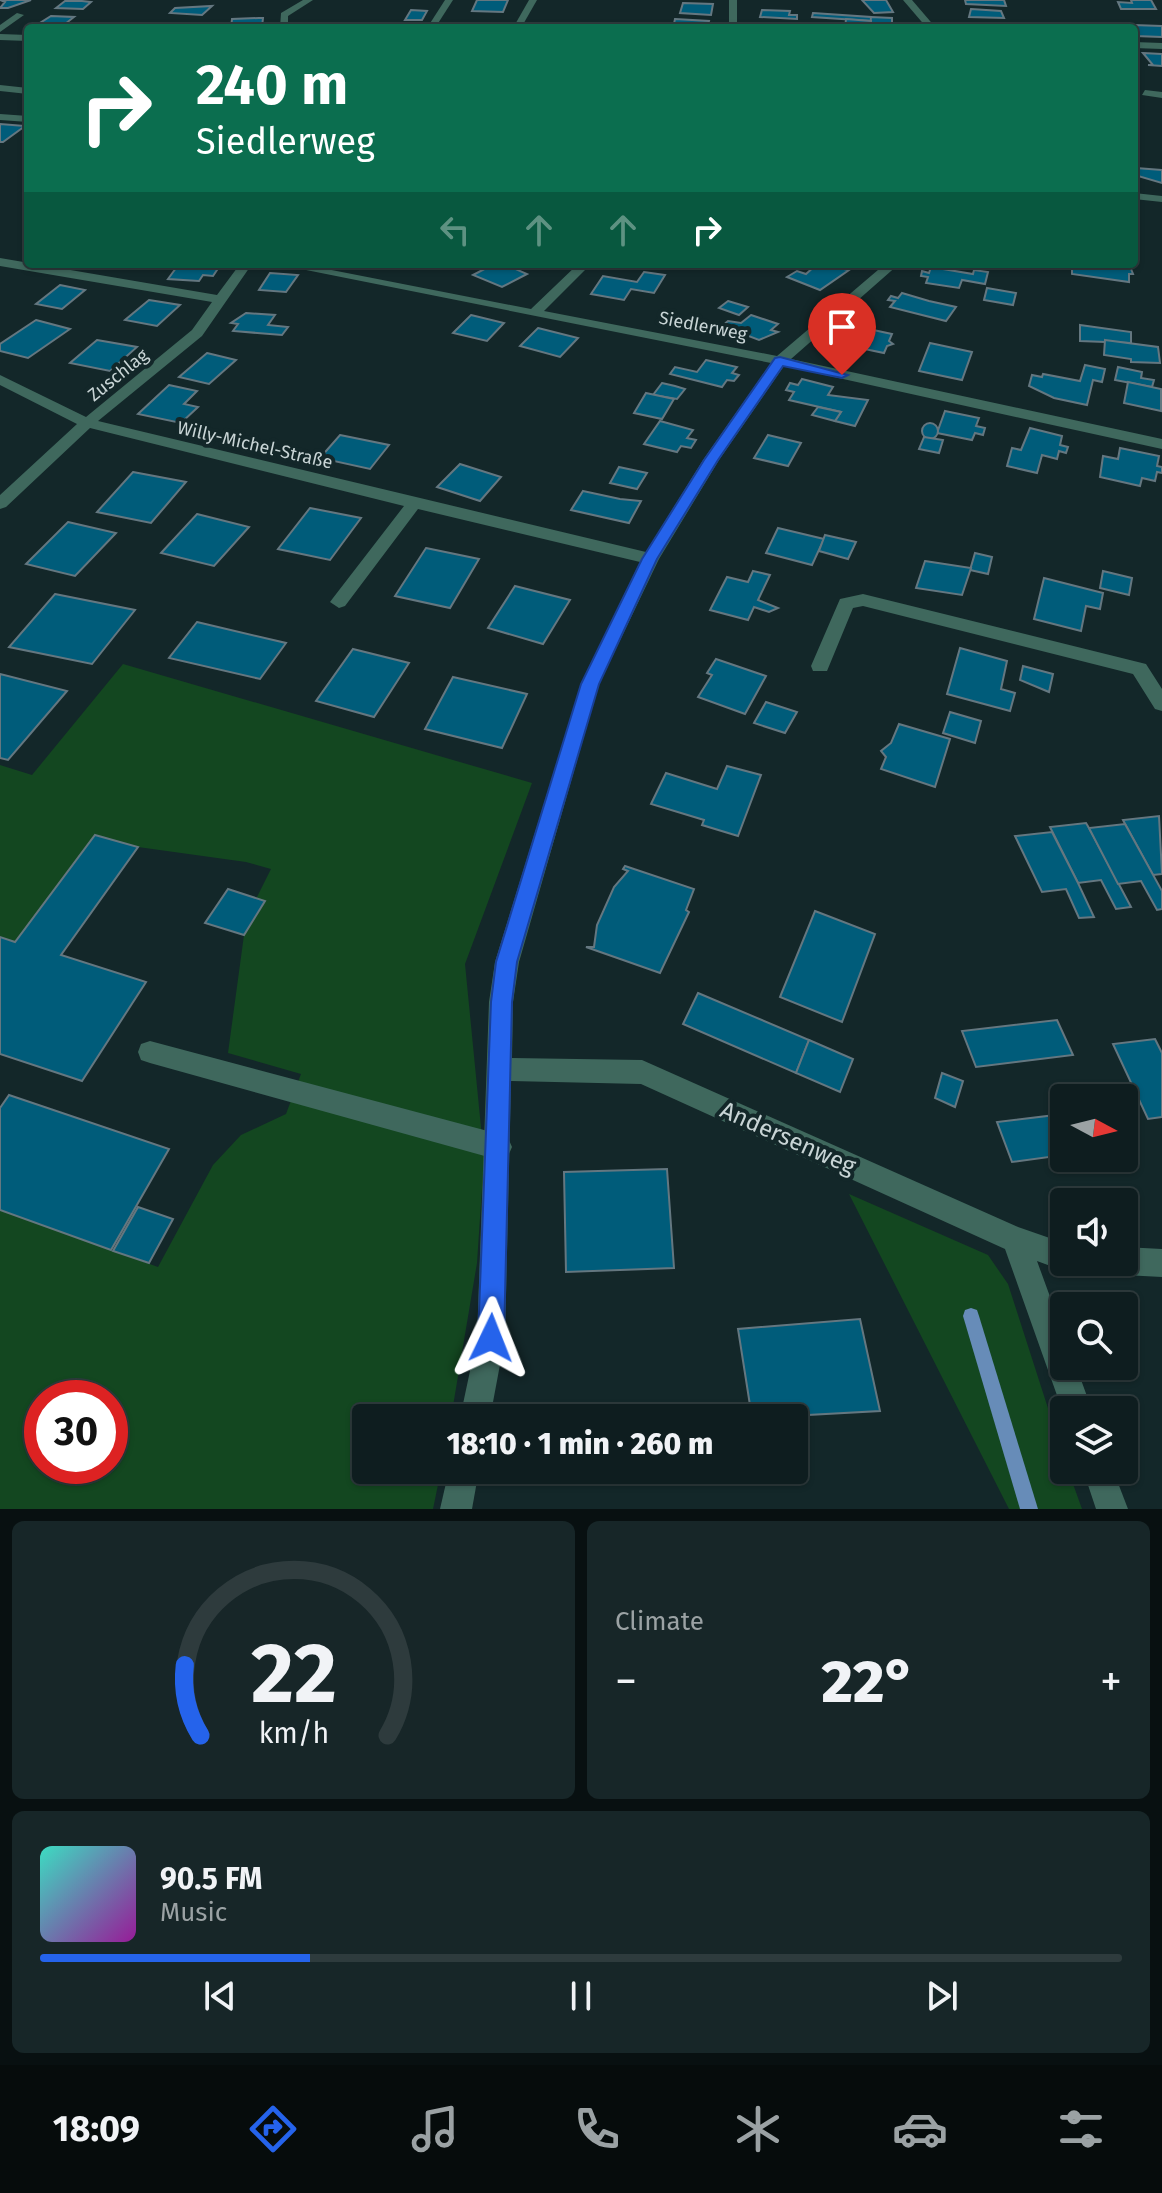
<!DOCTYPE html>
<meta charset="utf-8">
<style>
body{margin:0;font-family:"Fira Sans",sans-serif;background:#172628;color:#f1f3f6;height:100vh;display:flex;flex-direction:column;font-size:30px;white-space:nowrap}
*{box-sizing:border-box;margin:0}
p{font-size:26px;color:#9ba2a4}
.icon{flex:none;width:44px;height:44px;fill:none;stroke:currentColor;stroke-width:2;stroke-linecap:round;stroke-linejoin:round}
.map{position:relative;height:1509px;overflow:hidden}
.sheet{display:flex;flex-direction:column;gap:12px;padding:12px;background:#081011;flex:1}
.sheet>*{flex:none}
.hud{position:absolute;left:24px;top:24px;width:1114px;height:244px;border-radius:8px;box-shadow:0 2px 6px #0004,0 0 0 2px #2e3b3d;background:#0b6e4f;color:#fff;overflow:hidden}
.needle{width:52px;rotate:97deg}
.buttons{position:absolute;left:1050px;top:1084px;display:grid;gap:16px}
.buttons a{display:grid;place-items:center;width:88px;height:88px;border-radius:8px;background:#0e1d1f;box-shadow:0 2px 6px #0004,0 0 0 2px #2e3b3d;font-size:40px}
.speed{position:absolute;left:24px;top:1380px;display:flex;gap:16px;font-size:40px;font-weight:700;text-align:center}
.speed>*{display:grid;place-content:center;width:104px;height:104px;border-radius:50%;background:#0e1d1f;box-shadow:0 2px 6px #0004,0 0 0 2px #2e3b3d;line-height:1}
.speed .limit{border:12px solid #d22;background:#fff;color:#111}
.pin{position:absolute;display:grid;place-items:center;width:68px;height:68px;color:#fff;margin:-82px -34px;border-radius:50% 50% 50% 0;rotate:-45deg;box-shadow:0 0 8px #0007}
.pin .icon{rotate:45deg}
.me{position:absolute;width:88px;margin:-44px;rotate:2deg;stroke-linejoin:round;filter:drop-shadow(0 0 6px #0008)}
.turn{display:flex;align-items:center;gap:28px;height:168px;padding:0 40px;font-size:36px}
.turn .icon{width:104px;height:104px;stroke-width:2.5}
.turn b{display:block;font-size:56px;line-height:68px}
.lanes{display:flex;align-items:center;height:76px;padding:0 40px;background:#0003;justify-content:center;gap:40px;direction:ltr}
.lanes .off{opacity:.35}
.big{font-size:60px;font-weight:800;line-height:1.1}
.sheet .card{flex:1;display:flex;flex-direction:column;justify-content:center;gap:12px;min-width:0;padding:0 28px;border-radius:12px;background:#172628}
.sheet .dial{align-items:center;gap:0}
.dial svg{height:208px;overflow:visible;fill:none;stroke:#2e3b3d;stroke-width:7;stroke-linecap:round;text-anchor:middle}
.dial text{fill:#f1f3f6;stroke:none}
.song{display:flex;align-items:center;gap:24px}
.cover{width:96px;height:96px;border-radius:12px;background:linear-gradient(135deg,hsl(170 70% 55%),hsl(300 70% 35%))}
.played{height:8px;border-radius:4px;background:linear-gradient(90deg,#2563eb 25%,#2e3b3d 25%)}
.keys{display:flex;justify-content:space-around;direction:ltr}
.heat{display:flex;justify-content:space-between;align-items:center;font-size:44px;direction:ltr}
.sheet .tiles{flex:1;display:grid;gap:12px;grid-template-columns:1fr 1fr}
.card:last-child{grid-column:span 2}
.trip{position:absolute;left:352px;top:1404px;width:456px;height:80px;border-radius:8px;background:#0e1d1f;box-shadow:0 2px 6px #0004,0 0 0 2px #2e3b3d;font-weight:800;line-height:80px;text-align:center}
.menu{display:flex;height:128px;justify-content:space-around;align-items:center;background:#060c0c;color:#9ba2a4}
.menu .icon{width:56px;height:56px}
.menu .current{color:#2563eb}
.menu b{font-size:36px;color:#f1f3f6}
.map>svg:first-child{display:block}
</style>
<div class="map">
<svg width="1162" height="1509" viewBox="0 0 1162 1509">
<rect width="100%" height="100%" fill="#132729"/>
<g fill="#134720" fill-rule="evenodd">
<path d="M 123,664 L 532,783 L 465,964 L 484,1158 L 477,1263 L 451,1418 L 366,1418 L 366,1470 L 441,1470 L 433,1509 L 0,1509 L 0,1210 L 158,1267 L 213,1165 L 241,1135 L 286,1114 L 301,1074 L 228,1053 L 244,935 L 265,902 L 256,899 L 271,869 L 246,862 L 138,847 L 15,942 L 0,937 L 0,765 L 32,775 ZM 42,1398 L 110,1398 L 110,1466 L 42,1466 Z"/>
<path d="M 849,1194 L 988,1255 L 1008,1284 L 1064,1458 L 1064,1470 L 1068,1470 L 1082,1509 L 1009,1509 Z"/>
</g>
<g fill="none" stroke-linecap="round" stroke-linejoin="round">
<path fill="#678cb8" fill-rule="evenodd" d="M 971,1308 L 977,1310 L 979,1316 L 1038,1509 L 1020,1509 L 963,1316 L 965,1310 Z"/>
</g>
<g fill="#005c7a" stroke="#647780" stroke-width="2">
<path d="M 0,0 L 31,0 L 8,8 L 0,8 L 5,2 Z"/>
<path d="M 477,0 L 508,0 L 503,12 L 472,11 Z"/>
<path d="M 862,0 L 886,0 L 893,12 L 874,13 Z"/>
<path d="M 965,0 L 1004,0 L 1006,6 L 966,4 Z"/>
<path d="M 1131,0 L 1151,0 L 1156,9 L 1121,9 L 1118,2 L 1132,3 Z"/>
<path d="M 65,1 L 82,1 L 91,2 L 83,9 L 56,8 Z"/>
<path d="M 683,3 L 713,4 L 711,15 L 680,13 Z"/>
<path d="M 212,6 L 202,15 L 170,13 L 175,8 Z"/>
<path d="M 971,9 L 1001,11 L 1004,18 L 969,17 Z"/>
<path d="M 411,10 L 427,11 L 422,20 L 405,20 Z"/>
<path d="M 762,10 L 790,11 L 789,15 L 797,15 L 797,19 L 760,17 Z"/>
<path d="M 813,13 L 871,17 L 871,21 L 812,17 Z"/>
<path d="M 51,16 L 74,17 L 65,24 L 40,23 Z"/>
<path d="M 871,17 L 892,18 L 892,23 L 907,24 L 907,28 L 870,28 Z"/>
<path d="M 259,18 L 263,18 L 262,27 L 231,28 L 232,19 Z"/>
<path d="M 675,19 L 709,21 L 707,28 L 673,28 Z"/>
<path d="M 846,19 L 871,21 L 870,28 L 873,28 L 845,28 Z"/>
<path d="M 1133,25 L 1162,26 L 1162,37 L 1135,36 Z"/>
<path d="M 1143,53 L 1162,54 L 1162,66 L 1148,65 L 1153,65 Z"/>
<path d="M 0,124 L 25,126 L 3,142 L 0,142 Z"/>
<path d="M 1136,168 L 1162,170 L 1162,183 L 1138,176 Z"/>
<path d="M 179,264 L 221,264 L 213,276 L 203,275 L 199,281 L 168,279 Z"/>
<path d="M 494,264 L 504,264 L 527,274 L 502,287 L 473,275 Z"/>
<path d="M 817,264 L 849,270 L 820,290 L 787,277 L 797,271 L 806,274 Z"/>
<path d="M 1072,264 L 1129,264 L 1133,274 L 1129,274 L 1129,282 L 1072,274 Z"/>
<path d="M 931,267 L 973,274 L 974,270 L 988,272 L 985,284 L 962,280 L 959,288 L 926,283 L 928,277 L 921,276 L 922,271 L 929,273 Z"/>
<path d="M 644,272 L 665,275 L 654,293 L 631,289 L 624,300 L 591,294 L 603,276 L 637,282 Z"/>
<path d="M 270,273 L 298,275 L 286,292 L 259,290 Z"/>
<path d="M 60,285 L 85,290 L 62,309 L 36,304 Z"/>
<path d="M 987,288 L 1016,293 L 1013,305 L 984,300 Z"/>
<path d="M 902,293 L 929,301 L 956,307 L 946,321 L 890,307 L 895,301 L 888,300 L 891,296 L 898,298 Z"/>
<path d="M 149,300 L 180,305 L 157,326 L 125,320 Z"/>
<path d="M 728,301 L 748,307 L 739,315 L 719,308 Z"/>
<path d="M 246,313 L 275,315 L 268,325 L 288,327 L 282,335 L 233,331 L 238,324 L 231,323 Z"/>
<path d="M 471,315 L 504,323 L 487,341 L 453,333 Z"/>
<path d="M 751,315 L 778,324 L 771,330 L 778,332 L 759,340 L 722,326 L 728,321 L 741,323 Z"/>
<path d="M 36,320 L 70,329 L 28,358 L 0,351 L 0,344 Z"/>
<path d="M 1080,325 L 1131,332 L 1131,343 L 1080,341 Z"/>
<path d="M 538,328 L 578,338 L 560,357 L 520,346 Z"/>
<path d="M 864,328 L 892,334 L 889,341 L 893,344 L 887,346 L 884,353 L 855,347 L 858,335 L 861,335 Z"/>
<path d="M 97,340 L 137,347 L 110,371 L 70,363 Z"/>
<path d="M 1105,340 L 1158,347 L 1160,363 L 1131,362 L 1131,359 L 1104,355 Z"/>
<path d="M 930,343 L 972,352 L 962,380 L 919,371 Z"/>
<path d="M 207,353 L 236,360 L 209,384 L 179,377 Z"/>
<path d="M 706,360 L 737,367 L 732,373 L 739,375 L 734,381 L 727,380 L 722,387 L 670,374 L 675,367 L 697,372 Z"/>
<path d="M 1085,365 L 1105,369 L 1102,382 L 1093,380 L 1087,405 L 1054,398 L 1029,386 L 1032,375 L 1042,377 L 1043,374 L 1080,381 Z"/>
<path d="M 1118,367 L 1142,372 L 1141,378 L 1154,380 L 1152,387 L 1115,380 Z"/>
<path d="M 802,379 L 833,387 L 828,395 L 868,400 L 855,426 L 835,421 L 841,412 L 789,400 L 794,392 L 786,390 L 790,383 L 798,385 Z"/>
<path d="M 1128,382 L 1161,389 L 1161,411 L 1124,403 Z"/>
<path d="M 662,383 L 675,386 L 685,389 L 677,399 L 653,395 Z"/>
<path d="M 169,385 L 197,391 L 184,404 L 198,407 L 181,423 L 138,414 Z"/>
<path d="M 646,393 L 674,399 L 662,419 L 634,413 Z"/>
<path d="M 818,407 L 841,412 L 835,421 L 812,415 Z"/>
<path d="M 945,411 L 979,418 L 976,426 L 985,428 L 983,435 L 975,433 L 972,440 L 937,433 Z"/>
<path d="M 660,421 L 693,430 L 687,438 L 696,440 L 691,448 L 681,446 L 677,452 L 644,444 Z"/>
<circle cx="930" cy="431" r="8"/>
<path d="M 1030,428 L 1062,436 L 1060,445 L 1068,447 L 1066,453 L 1059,451 L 1057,459 L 1042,455 L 1037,473 L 1007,466 L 1012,448 L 1021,450 Z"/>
<path d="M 340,435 L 389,445 L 370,469 L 320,458 Z"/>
<path d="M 768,435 L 801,443 L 788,466 L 754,458 Z"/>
<path d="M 924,437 L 943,440 L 939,453 L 919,449 Z"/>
<path d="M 1120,448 L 1159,456 L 1157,466 L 1162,467 L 1162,473 L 1157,472 L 1155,481 L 1142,478 L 1140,486 L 1100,477 L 1103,456 L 1118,459 Z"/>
<path d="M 460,464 L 501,477 L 480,501 L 437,487 Z"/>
<path d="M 619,467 L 647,473 L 637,489 L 610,483 Z"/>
<path d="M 133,472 L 186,482 L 151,523 L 97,512 Z"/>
<path d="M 583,491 L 620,499 L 641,501 L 629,523 L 571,510 Z"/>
<path d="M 310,508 L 361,518 L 330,560 L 278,549 Z"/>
<path d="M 197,514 L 249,527 L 214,566 L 161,553 Z"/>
<path d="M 68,522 L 116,533 L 75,576 L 26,564 Z"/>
<path d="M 778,528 L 824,539 L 812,565 L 766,553 Z"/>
<path d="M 825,535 L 856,542 L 848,559 L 819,551 Z"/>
<path d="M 426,548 L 479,559 L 450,608 L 395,596 Z"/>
<path d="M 975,553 L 992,557 L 988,574 L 970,570 Z"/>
<path d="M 925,561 L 971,568 L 962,595 L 916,588 Z"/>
<path d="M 753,571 L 770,575 L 758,600 L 778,608 L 769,612 L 754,607 L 748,620 L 710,610 L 727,577 L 748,582 Z"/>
<path d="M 1103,571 L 1132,578 L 1129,595 L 1100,588 Z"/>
<path d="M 1044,578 L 1103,593 L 1100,609 L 1086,606 L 1081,631 L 1034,619 Z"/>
<path d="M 515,586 L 570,600 L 543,644 L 488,628 Z"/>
<path d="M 55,594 L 135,610 L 92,664 L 9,647 Z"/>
<path d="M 197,622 L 286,643 L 260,679 L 169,658 Z"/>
<path d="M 960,648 L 1007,661 L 1001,689 L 1015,693 L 1010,711 L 947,694 Z"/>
<path d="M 353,649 L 409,663 L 374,717 L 316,701 Z"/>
<path d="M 716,659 L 766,676 L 745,714 L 698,697 L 712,675 L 707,673 Z"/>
<path d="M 1023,666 L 1053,674 L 1049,692 L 1020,680 Z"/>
<path d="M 0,674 L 67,691 L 8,760 L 0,758 Z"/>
<path d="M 453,677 L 527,694 L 502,748 L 425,729 Z"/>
<path d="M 766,702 L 797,712 L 785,733 L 754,723 Z"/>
<path d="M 950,712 L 981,721 L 975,743 L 943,733 Z"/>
<path d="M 899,724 L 950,739 L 935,787 L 881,769 L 886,757 L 881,751 L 891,743 Z"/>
<path d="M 727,766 L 761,775 L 738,836 L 702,825 L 704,820 L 651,804 L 666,773 L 717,789 Z"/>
<path d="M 1159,816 L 1162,874 L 1153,875 L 1123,820 Z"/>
<path d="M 1086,823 L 1089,828 L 1131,907 L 1116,909 L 1101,880 L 1078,883 L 1050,827 Z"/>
<path d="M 1125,824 L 1162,891 L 1162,909 L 1157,910 L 1141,881 L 1118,884 L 1089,828 Z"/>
<path d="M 1052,832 L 1078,883 L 1094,917 L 1079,918 L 1066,889 L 1042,892 L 1015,836 Z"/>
<path d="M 95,835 L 138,847 L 61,955 L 146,982 L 82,1081 L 0,1054 L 0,937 L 15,942 Z"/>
<path d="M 625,866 L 694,889 L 686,910 L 689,912 L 660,973 L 586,947 L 594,947 L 597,925 L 614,887 L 628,871 L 623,869 Z"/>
<path d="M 228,889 L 265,901 L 244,935 L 205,923 Z"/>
<path d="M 815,911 L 875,934 L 842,1022 L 780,997 Z"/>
<path d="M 698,993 L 809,1040 L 796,1073 L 683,1024 Z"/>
<path d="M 1057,1020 L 1073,1055 L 976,1067 L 962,1031 Z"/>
<path d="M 1155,1039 L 1162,1053 L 1162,1117 L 1148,1119 L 1113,1044 Z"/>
<path d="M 809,1040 L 853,1059 L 840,1092 L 796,1073 Z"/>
<path d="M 942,1073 L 963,1081 L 955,1107 L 935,1098 Z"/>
<path d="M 9,1095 L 169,1149 L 111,1250 L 0,1210 L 0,1108 Z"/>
<path d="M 1064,1114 L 1064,1155 L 1012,1162 L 997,1122 Z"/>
<path d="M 667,1169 L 674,1268 L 566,1272 L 564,1172 Z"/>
<path d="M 138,1207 L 173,1219 L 149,1263 L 113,1251 Z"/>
<path d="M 860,1319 L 880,1411 L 752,1418 L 738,1329 Z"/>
</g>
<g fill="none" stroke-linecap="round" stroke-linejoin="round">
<g fill="#3f685d" fill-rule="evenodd">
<path d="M 17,13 L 24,15 L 0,32 L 0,25 Z"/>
<path d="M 1145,90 L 1162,92 L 1162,98 L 1142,95 Z"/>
<path d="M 150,1041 L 499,1134 L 508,1138 L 512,1147 L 508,1156 L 499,1160 L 150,1063 L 141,1060 L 138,1052 L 141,1044 Z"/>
</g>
<g fill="#3f685d" fill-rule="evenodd">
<path d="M 303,0 L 313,0 L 288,16 L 288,28 L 280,28 L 281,13 Z"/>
<path d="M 445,0 L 453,0 L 435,28 L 427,28 Z"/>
<path d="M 529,0 L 537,0 L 521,28 L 513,28 Z"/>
<rect x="729" y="0" width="8" height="28"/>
<path d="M 903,0 L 912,0 L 936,28 L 927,28 Z"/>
<path d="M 0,34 L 28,35 L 28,41 L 0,40 Z"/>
<path d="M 1134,42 L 1162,43 L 1162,49 L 1134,48 Z"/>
<path d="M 0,85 L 28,88 L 28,94 L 0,91 Z"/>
<path d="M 0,114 L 28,116 L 28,122 L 0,120 Z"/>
<path d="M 1134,193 L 1162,196 L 1162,202 L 1134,199 Z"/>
<path d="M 0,258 L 217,295 L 240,264 L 252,264 L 202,336 L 98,421 L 646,552 L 703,460 L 771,363 L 276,264 L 301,264 L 531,309 L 578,264 L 591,264 L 544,311 L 777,356 L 885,264 L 899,264 L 791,359 L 1162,439 L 1162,449 L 784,366 L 719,460 L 659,559 L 599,684 L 519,962 L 513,1002 L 512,1058 L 642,1060 L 1018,1227 L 1064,1243 L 1064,1262 L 1076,1262 L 1074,1267 L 1064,1271 L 1037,1261 L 1064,1335 L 1064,1366 L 1076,1366 L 1092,1410 L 1064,1410 L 1064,1415 L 1005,1249 L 641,1084 L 511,1081 L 505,1338 L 490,1418 L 460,1418 L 477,1338 L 489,1002 L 495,962 L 581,684 L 640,562 L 418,509 L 345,606 L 339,608 L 330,602 L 333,598 L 404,506 L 90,428 L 6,507 L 0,509 L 0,495 L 77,424 L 0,385 L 0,375 L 86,417 L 192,330 L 212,302 L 0,266 Z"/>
<path d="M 863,594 L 1146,664 L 1162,689 L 1162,711 L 1155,709 L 1133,674 L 863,606 L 853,608 L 827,671 L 813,671 L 811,666 L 840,599 Z"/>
<path d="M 1124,1247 L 1162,1249 L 1162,1277 L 1124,1275 L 1114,1271 L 1111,1262 L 1124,1262 Z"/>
<path d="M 449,1470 L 479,1470 L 472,1509 L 440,1509 Z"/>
<path d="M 1083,1470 L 1113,1470 L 1128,1509 L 1096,1509 Z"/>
</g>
</g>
<path fill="#2563eb" stroke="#184099" stroke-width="2" d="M 780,357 L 848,375 L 842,378 L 783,366 L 718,460 L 657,559 L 599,684 L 517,962 L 512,1002 L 504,1338 L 501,1347 L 491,1351 L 482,1347 L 478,1338 L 491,1002 L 496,962 L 581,684 L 642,559 L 704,460 L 775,358 Z"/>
<g text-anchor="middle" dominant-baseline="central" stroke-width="8" stroke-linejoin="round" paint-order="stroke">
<g font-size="18" fill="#c8d4d5" stroke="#132729">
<text transform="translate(703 326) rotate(11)">Siedlerweg</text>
<text transform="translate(118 375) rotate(-39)">Zuschlag</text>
<text transform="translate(255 445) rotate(13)">Willy-Michel-Straße</text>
</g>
<g font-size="24" fill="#c8d4d5" stroke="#132729">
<text transform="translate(788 1138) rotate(24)">Andersenweg</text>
</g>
</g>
</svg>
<div class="buttons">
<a><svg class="needle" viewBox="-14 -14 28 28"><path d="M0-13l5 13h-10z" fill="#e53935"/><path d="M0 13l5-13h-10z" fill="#9ba2a4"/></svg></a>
<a><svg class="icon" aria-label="sound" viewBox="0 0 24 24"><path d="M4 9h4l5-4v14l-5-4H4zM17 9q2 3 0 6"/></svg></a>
<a><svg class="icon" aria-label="search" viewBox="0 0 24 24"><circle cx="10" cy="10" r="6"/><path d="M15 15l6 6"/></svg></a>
<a><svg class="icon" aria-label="layers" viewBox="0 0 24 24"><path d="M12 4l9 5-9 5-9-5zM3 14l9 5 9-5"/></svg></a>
</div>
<div class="speed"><div class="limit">30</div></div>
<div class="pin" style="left:842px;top:375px;background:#d93025"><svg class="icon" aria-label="arrive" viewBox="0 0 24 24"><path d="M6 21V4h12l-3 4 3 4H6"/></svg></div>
<svg class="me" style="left:491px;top:1338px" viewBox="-20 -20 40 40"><path d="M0-17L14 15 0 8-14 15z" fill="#2563eb" stroke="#fff" stroke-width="4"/></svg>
<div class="trip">18:10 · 1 min · 260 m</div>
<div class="hud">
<div class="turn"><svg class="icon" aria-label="right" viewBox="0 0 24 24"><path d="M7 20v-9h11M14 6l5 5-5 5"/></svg><div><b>240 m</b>Siedlerweg</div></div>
<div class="lanes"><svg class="icon off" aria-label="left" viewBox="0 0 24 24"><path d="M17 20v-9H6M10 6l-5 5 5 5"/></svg><svg class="icon off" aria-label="ahead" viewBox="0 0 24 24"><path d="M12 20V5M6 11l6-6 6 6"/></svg><svg class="icon off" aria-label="ahead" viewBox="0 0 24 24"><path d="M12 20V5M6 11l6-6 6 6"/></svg><svg class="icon" aria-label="right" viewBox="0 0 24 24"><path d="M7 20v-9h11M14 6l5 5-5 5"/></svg></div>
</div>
</div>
<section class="sheet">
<div class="tiles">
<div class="card dial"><svg viewBox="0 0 100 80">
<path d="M14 69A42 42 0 1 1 86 69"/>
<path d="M14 69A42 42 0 0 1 8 42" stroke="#2563eb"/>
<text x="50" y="56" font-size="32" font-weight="700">22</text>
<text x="50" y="72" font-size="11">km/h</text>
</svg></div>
<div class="card"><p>Climate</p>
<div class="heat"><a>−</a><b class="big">22°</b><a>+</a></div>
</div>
<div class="card">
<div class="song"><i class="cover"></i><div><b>90.5 FM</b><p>Music</p></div></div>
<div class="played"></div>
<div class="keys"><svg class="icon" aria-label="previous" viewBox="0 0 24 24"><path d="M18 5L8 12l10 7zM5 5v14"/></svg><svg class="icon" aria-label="pause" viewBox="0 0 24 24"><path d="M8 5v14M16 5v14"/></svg><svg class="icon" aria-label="next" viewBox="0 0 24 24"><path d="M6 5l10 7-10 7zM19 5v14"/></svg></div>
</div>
</div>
</section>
<nav class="menu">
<b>18:09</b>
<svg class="icon current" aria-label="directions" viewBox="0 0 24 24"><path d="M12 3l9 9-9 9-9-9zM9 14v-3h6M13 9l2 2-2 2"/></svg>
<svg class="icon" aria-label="music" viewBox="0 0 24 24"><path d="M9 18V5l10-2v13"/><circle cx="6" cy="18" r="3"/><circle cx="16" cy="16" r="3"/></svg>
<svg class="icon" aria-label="phone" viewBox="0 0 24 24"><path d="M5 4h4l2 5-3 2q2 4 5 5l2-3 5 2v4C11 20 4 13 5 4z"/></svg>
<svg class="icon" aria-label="climate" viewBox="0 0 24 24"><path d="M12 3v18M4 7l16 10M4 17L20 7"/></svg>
<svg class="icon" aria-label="car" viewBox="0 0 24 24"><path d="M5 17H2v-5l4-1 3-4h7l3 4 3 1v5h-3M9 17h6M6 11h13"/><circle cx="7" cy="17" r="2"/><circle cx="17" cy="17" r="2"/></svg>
<svg class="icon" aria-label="filters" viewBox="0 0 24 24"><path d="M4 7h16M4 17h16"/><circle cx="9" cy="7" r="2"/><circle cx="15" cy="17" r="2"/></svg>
</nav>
